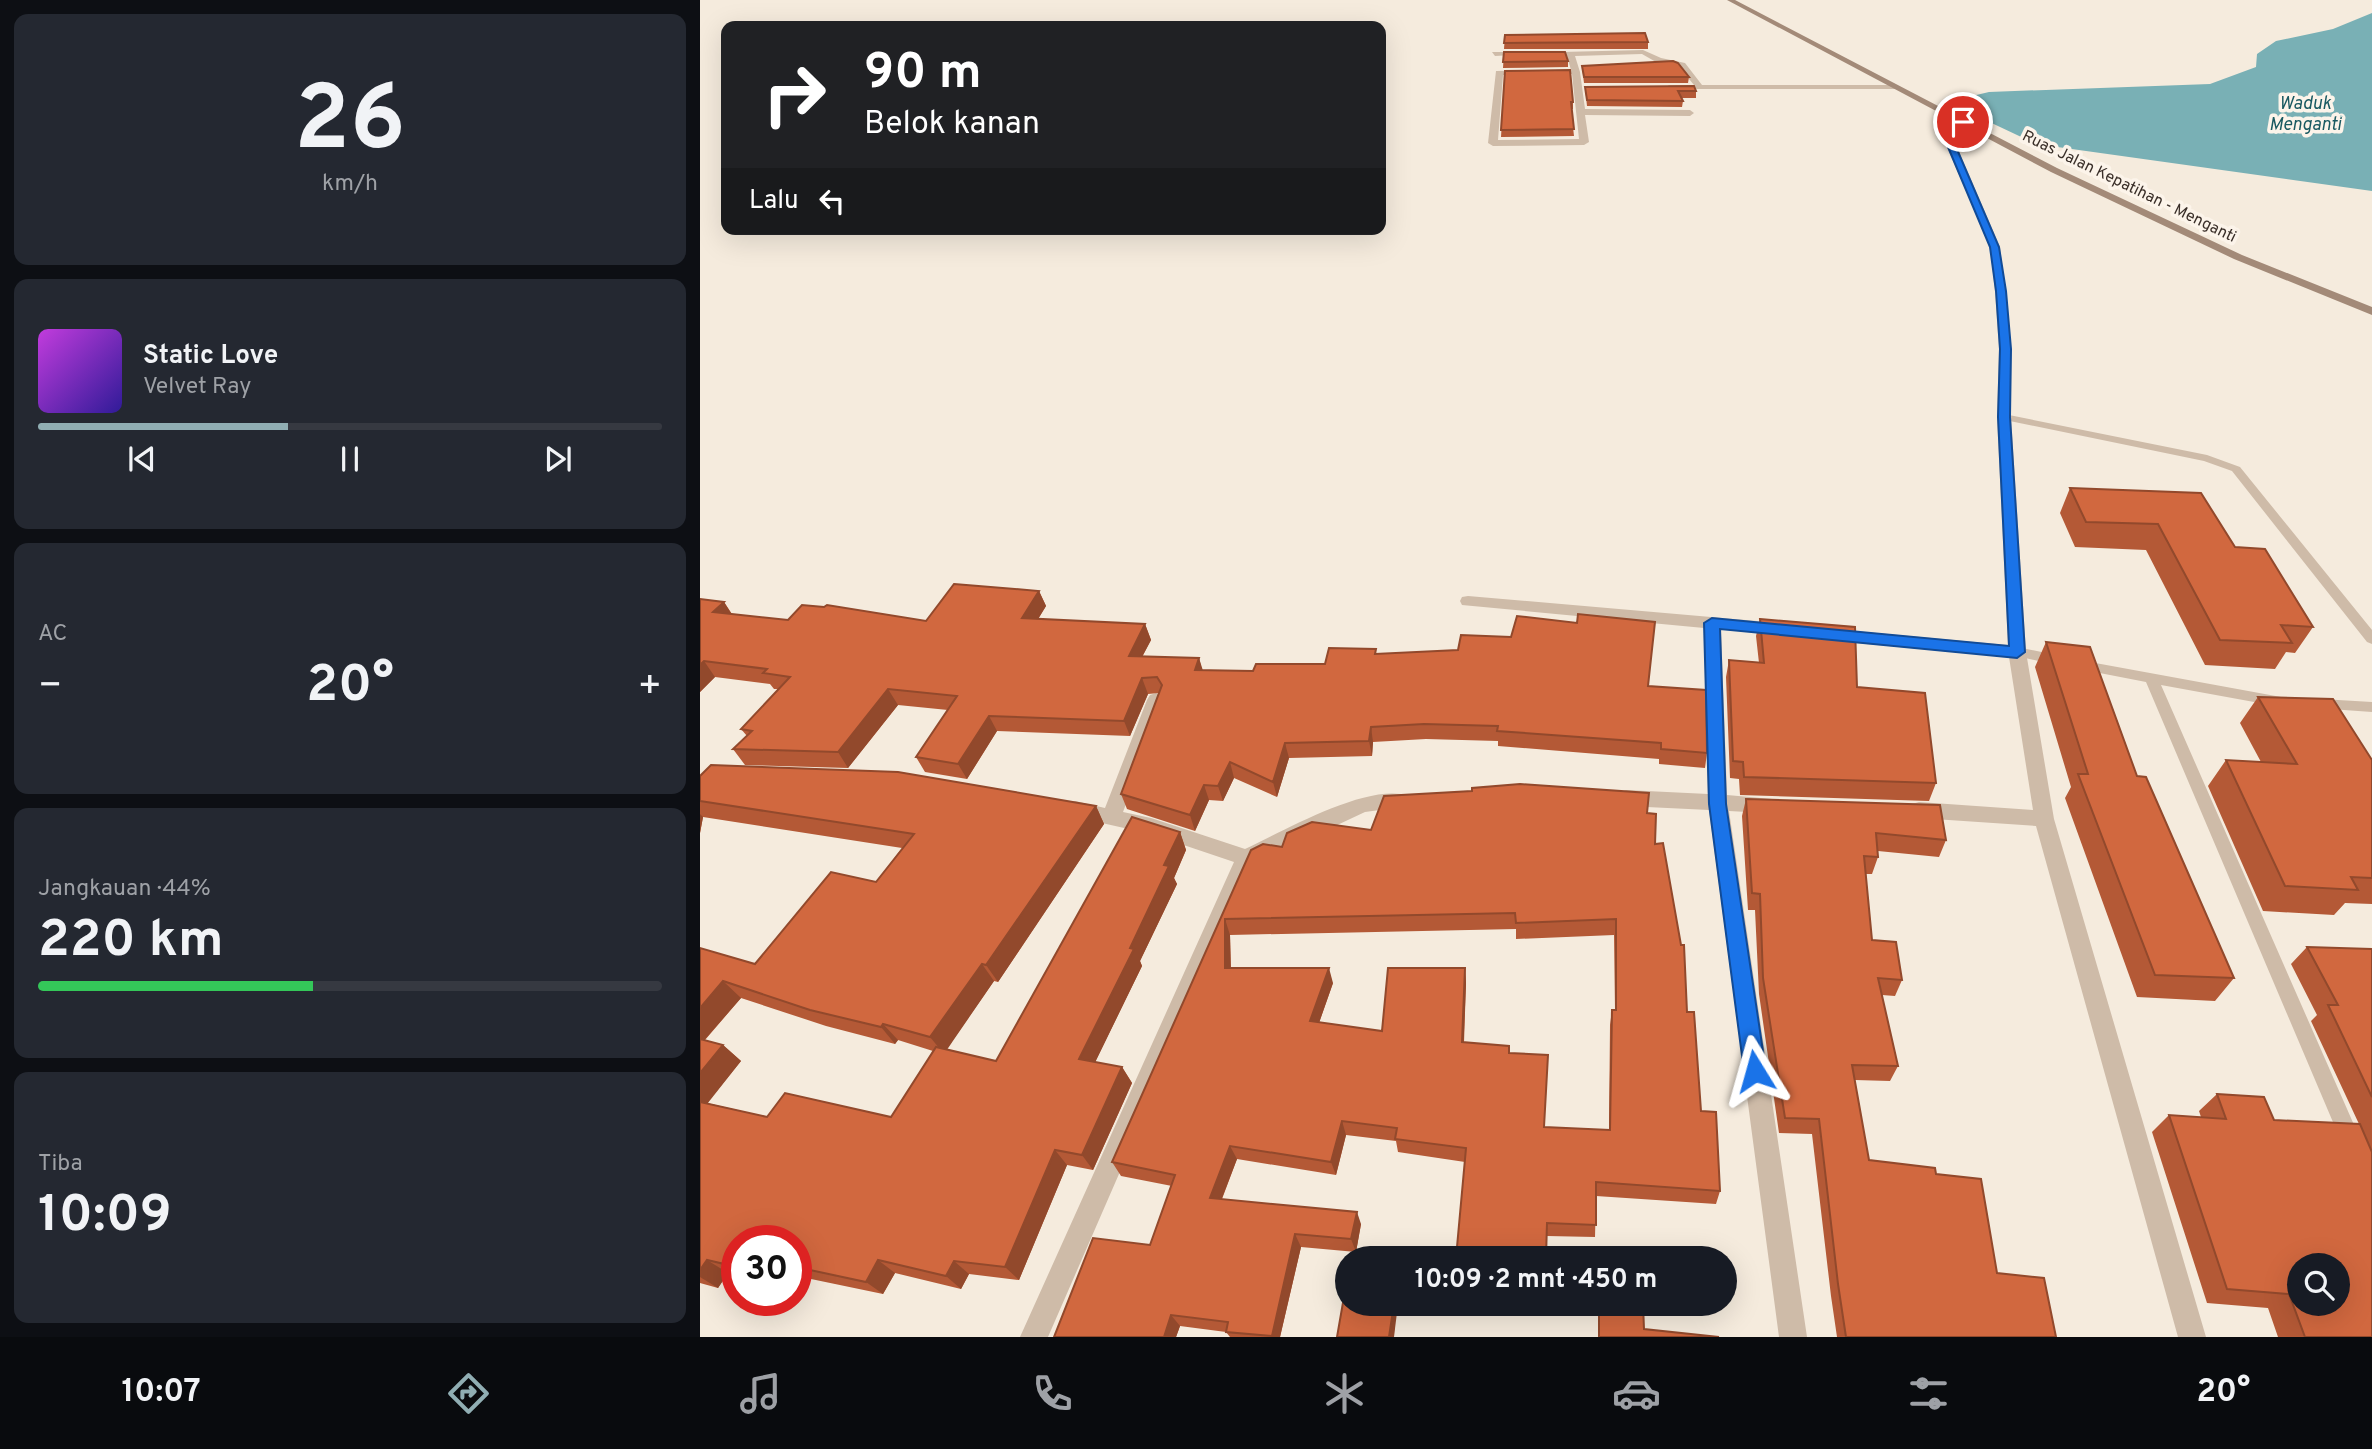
<!DOCTYPE html>
<html lang="id">
<meta charset="utf-8">
<style>
body{margin:0;font-family:Overpass,sans-serif;background:#242831;color:#f1f3f6;height:100vh;display:flex;flex-direction:column;font-size:26px;white-space:nowrap}
*{box-sizing:border-box;margin:0}
p{font-size:23px;color:#9ea1a6}
.icon{flex:none;width:38px;height:38px;fill:none;stroke:currentColor;stroke-width:2;stroke-linecap:round;stroke-linejoin:round}
.map{position:relative;flex:1;overflow:hidden}
.sheet{display:flex;flex-direction:column;gap:14px;padding:14px;background:#0d0f14;width:700px}
.sheet>*{flex:none}
.guide{position:absolute;left:21px;top:21px;width:665px;height:214px;border-radius:14px;box-shadow:0 7px 28px #0002;background:#202124;color:#fff;overflow:hidden}
.tools{position:absolute;left:1587px;top:1253px;display:grid;gap:14px}
.tools a{display:grid;place-items:center;width:63px;height:63px;border-radius:50%;background:#171b24;box-shadow:0 7px 28px #0002;font-size:35px}
.speed{position:absolute;left:21px;top:1225px;display:flex;gap:14px;font-size:35px;font-weight:700;text-align:center}
.speed>*{display:grid;place-content:center;width:91px;height:91px;border-radius:50%;background:#171b24;box-shadow:0 7px 28px #0002;line-height:1}
.speed .limit{border:10px solid #d22;background:#fff;color:#111}
.pin{position:absolute;display:grid;place-items:center;width:60px;height:60px;color:#fff;margin:-30px;border:4px solid #fff;border-radius:50%;box-shadow:0 2px 7px #0007}
.me{position:absolute;width:77px;margin:-38px;rotate:352deg;stroke-linejoin:round;filter:drop-shadow(0 0 5px #0008)}
.turn{display:flex;align-items:center;gap:24px;height:147px;padding:0 28px;font-size:32px}
.turn .icon{width:91px;height:91px;stroke-width:2.5}
.turn b{display:block;font-size:49px;line-height:60px}
.then{display:flex;align-items:center;height:66px;padding:0 28px;background:#0003;gap:14px;font-size:26px}
.big{font-size:52px;font-weight:700;line-height:1.1}
.sheet .card{flex:1;display:flex;flex-direction:column;justify-content:center;gap:10px;min-width:0;padding:0 24px;border-radius:14px;background:#242831}
.sheet .dial{align-items:center;gap:0}
.dial b{font-size:91px;line-height:1}
.song{display:flex;align-items:center;gap:21px}
.cover{width:84px;height:84px;border-radius:10px;background:linear-gradient(135deg,hsl(290 70% 55%),hsl(250 70% 35%))}
.played{height:7px;border-radius:4px;background:linear-gradient(90deg,#90aeb3 40%,#363941 40%)}
.keys{display:flex;justify-content:space-around;direction:ltr}
.heat{display:flex;justify-content:space-between;align-items:center;font-size:38px;direction:ltr}
.charge{height:10px;border-radius:5px;background:linear-gradient(90deg,#34c759 44%,#363941 0)}
.trip{position:absolute;left:635px;top:1246px;width:402px;height:70px;border-radius:35px;background:#171b24;box-shadow:0 7px 28px #0002;font-weight:700;line-height:70px;text-align:center}
.tab-bar{display:flex;height:112px;justify-content:space-around;align-items:center;background:#090b0e;color:#9ea1a6}
.tab-bar .icon{width:49px;height:49px}
.tab-bar .selected{color:#90aeb3}
.tab-bar b{font-size:32px;color:#f1f3f6}
main{display:flex;flex:1;min-height:0}
.map>svg:first-child{display:block}
</style>
<main>
<section class="sheet">
<div class="card dial"><b>26</b><p>km/h</p></div>
<div class="card">
<div class="song"><i class="cover"></i><div><b>Static Love</b><p>Velvet Ray</p></div></div>
<div class="played"></div>
<div class="keys"><svg class="icon" aria-label="previous" viewBox="0 0 24 24"><path d="M18 5L8 12l10 7zM5 5v14"/></svg><svg class="icon" aria-label="pause" viewBox="0 0 24 24"><path d="M8 5v14M16 5v14"/></svg><svg class="icon" aria-label="next" viewBox="0 0 24 24"><path d="M6 5l10 7-10 7zM19 5v14"/></svg></div>
</div>
<div class="card"><p>AC</p>
<div class="heat"><a>−</a><b class="big">20°</b><a>+</a></div>
</div>
<div class="card"><p>Jangkauan · 44%</p><b class="big">220 km</b><div class="charge"></div></div>
<div class="card"><p>Tiba</p><b class="big">10:09</b></div>
</section>
<div class="map">
<svg width="1672" height="1337" viewBox="0 0 1672 1337">
<rect width="100%" height="100%" fill="#f5ebdd"/>
<path fill="#79b0b5" d="M 1672,13 L 1672,191 L 1336,144 L 1247,102 L 1289,92 L 1510,84 L 1556,67 L 1557,54 L 1576,41 L 1633,29 Z"/>
<g fill="none" stroke-linecap="round" stroke-linejoin="round">
<g fill="#cebba8" fill-rule="evenodd">
<path d="M 1304,414 L 1507,455 L 1540,467 L 1672,630 L 1672,644 L 1667,642 L 1532,471 L 1504,461 L 1300,419 L 1299,417 Z"/>
<path d="M 1317,647 L 1356,655 L 1363,660 L 1356,665 L 1312,655 L 1310,652 L 1312,649 Z"/>
<path d="M 1379,660 L 1581,697 L 1583,701 L 1581,705 L 1576,706 L 1461,685 L 1658,1134 L 1661,1141 L 1658,1148 L 1651,1151 L 1644,1148 L 1446,682 L 1374,668 L 1372,665 Z"/>
<path d="M 1621,699 L 1672,702 L 1672,712 L 1616,708 L 1614,704 L 1616,700 Z"/>
</g>
<g fill="#cebba8" fill-rule="evenodd">
<path d="M 943,50 L 961,58 L 985,63 L 1002,85 L 1195,85 L 1199,87 L 1195,89 L 971,89 L 968,85 L 994,85 L 979,67 L 956,62 L 942,54 L 875,56 L 880,72 L 885,109 L 990,110 L 994,113 L 990,116 L 885,115 L 889,142 L 884,145 L 793,146 L 788,143 L 796,71 L 871,70 L 867,56 L 857,54 L 861,52 ZM 872,74 L 879,139 L 798,140 L 803,75 Z"/>
<path d="M 792,52 L 826,52 L 830,54 L 795,56 Z"/>
<path d="M 1263,119 L 1267,122 L 1258,135 L 1257,147 L 1300,247 L 1311,349 L 1311,417 L 1326,652 L 1354,819 L 1506,1337 L 1478,1337 L 1336,826 L 1219,818 L 1212,816 L 1209,810 L 1212,804 L 1219,802 L 1333,810 L 1309,657 L 1133,641 L 1125,635 L 1133,629 L 1308,645 L 1297,417 L 1299,349 L 1295,291 L 1290,247 L 1247,147 L 1248,135 Z"/>
<path d="M 768,596 L 1080,623 L 1088,629 L 1080,635 L 1021,629 L 1027,795 L 1072,799 L 1075,805 L 1072,811 L 1065,813 L 1029,811 L 1107,1337 L 1079,1337 L 1009,810 L 926,806 L 919,803 L 916,798 L 919,793 L 926,790 L 1008,794 L 1004,628 L 762,605 L 760,601 L 762,597 Z"/>
<path d="M 456,693 L 462,695 L 465,700 L 423,812 L 451,818 L 545,849 C 584,831 668,782 709,796 L 712,801 L 709,806 L 665,812 L 554,864 L 348,1337 L 320,1337 L 534,862 L 451,834 L 375,817 L 368,815 L 365,809 L 368,803 L 375,801 L 405,808 L 447,700 L 450,695 Z"/>
</g>
<path fill="#a38a78" fill-rule="evenodd" d="M 1027,0 L 1035,0 L 1357,168 L 1542,255 L 1672,307 L 1672,315 L 1534,259 L 1351,172 Z"/>
</g>
<g fill="#b45936" fill-rule="evenodd">
<path d="M 805,35 L 948,42 L 948,49 L 804,49 Z"/>
<path d="M 804,52 L 868,61 L 868,67 L 803,68 Z"/>
<path d="M 882,66 L 989,77 L 988,83 L 884,83 Z"/>
<path d="M 805,71 L 873,102 L 873,109 L 871,109 L 874,136 L 801,137 Z"/>
<path d="M 885,87 L 996,91 L 996,98 L 981,98 L 983,101 L 982,107 L 887,106 Z"/>
<path d="M 1370,488 L 1535,547 L 1613,627 L 1595,653 L 1586,652 L 1575,669 L 1505,665 L 1446,550 L 1375,547 L 1360,513 Z"/>
<path d="M 339,591 L 346,606 L 338,619 L 445,624 L 451,640 L 442,657 L 499,658 L 502,670 L 553,671 L 625,664 L 677,654 L 948,686 L 1007,753 L 1005,768 L 959,764 L 959,759 L 798,746 L 798,741 L 726,739 L 673,742 L 672,756 L 589,758 L 577,797 L 534,778 L 523,801 L 509,800 L 495,831 L 427,809 L 421,794 L 459,693 L 448,694 L 430,736 L 297,731 L 267,779 L 225,772 L 216,757 L 248,710 L 198,705 L 148,768 L 45,765 L 33,749 L 47,736 L 41,729 L 79,689 L 74,689 L 70,684 L 15,677 L 0,692 L 0,599 L 24,602 L 32,614 L 88,620 L 226,621 Z"/>
<path d="M 1060,619 L 1157,687 L 1236,783 L 1229,801 L 1040,795 L 1039,779 L 1030,778 L 1026,677 L 1029,660 L 1059,663 L 1056,636 Z"/>
<path d="M 1346,642 L 1437,776 L 1534,978 L 1515,1001 L 1437,997 L 1365,798 L 1371,787 L 1335,667 Z"/>
<path d="M 1558,697 L 1672,760 L 1672,904 L 1645,903 L 1634,915 L 1563,911 L 1508,786 L 1526,760 L 1561,762 L 1540,723 Z"/>
<path d="M 0,776 L 396,806 L 404,824 L 298,982 L 294,981 L 246,1050 L 296,1061 L 480,832 L 486,850 L 474,878 L 477,884 L 440,961 L 442,966 L 395,1062 L 422,1067 L 432,1083 L 393,1170 L 367,1165 L 319,1280 L 269,1274 L 261,1289 L 195,1273 L 183,1294 L 111,1279 L 106,1286 L 96,1284 L 96,1241 L 37,1241 L 37,1275 L 28,1273 L 18,1288 L 0,1283 L 0,948 L 55,964 L 176,882 L 202,848 L 3,817 L 0,833 ZM 41,998 L 126,1026 L 195,1044 L 198,1040 L 233,1051 L 191,1117 L 67,1117 L 7,1103 L 41,1061 L 23,1045 L 5,1040 Z"/>
<path d="M 1046,799 L 1246,840 L 1239,857 L 1178,851 L 1178,857 L 1172,874 L 1166,874 L 1172,940 L 1202,980 L 1195,996 L 1182,995 L 1198,1066 L 1190,1081 L 1155,1080 L 1169,1160 L 1236,1174 L 1297,1273 L 1356,1337 L 1137,1337 L 1131,1296 L 1112,1134 L 1079,1133 L 1059,994 L 1055,910 L 1048,910 L 1042,816 Z"/>
<path d="M 947,813 L 955,844 L 987,1012 L 1001,1111 L 1020,1191 L 1016,1204 L 896,1196 L 895,1237 L 847,1236 L 765,1162 L 698,1152 L 696,1141 L 646,1135 L 636,1175 L 537,1159 L 522,1199 L 661,1224 L 656,1252 L 601,1247 L 580,1337 L 530,1337 L 526,1332 L 480,1326 L 476,1337 L 450,1245 L 472,1186 L 421,1176 L 412,1162 L 551,850 L 582,847 L 671,830 ZM 816,929 L 816,939 L 914,935 L 915,1010 L 912,1010 L 910,1025 L 909,1130 L 844,1127 L 848,1055 L 809,1053 L 809,1046 L 764,1043 L 766,983 L 765,968 L 682,1031 L 619,1023 L 633,983 L 531,968 L 530,935 Z"/>
<path d="M 1607,947 L 1672,949 L 1672,1337 L 1578,1337 L 1568,1308 L 1507,1303 L 1452,1132 L 1469,1115 L 1501,1117 L 1499,1111 L 1517,1094 L 1574,1120 L 1659,1124 L 1611,1021 L 1617,1015 L 1591,964 Z"/>
<path d="M 754,1304 L 797,1304 L 797,1309 L 755,1308 Z"/>
<path d="M 898,1304 L 943,1304 L 944,1329 L 1019,1337 L 898,1337 Z"/>
</g>
<g fill="#92492c">
<path d="M 339,591 L 346,606 L 329,634 L 322,618 Z"/>
<path d="M 24,602 L 34,618 L 13,612 Z"/>
<path d="M 445,624 L 451,640 L 434,672 L 429,656 Z"/>
<path d="M 499,658 L 504,674 L 495,670 Z"/>
<path d="M 4,661 L 15,677 L 0,692 L 0,665 Z"/>
<path d="M 442,678 L 448,694 L 430,736 L 424,721 Z"/>
<path d="M 188,689 L 198,705 L 148,768 L 138,752 Z"/>
<path d="M 289,716 L 297,731 L 267,779 L 258,764 Z"/>
<path d="M 671,727 L 673,742 L 672,756 L 669,741 Z"/>
<path d="M 585,743 L 589,758 L 577,797 L 573,782 Z"/>
<path d="M 530,762 L 534,778 L 523,801 L 518,786 Z"/>
<path d="M 504,785 L 509,800 L 495,831 L 490,815 Z"/>
<path d="M 396,806 L 404,824 L 298,982 L 286,965 Z"/>
<path d="M 0,814 L 3,817 L 0,833 Z"/>
<path d="M 480,832 L 486,850 L 474,878 L 477,884 L 440,961 L 442,966 L 389,1075 L 379,1059 L 430,948 L 464,865 Z"/>
<path d="M 525,919 L 530,935 L 531,983 L 525,968 Z"/>
<path d="M 282,964 L 294,981 L 244,1054 L 230,1037 Z"/>
<path d="M 629,968 L 633,983 L 614,1037 L 610,1021 Z"/>
<path d="M 765,968 L 766,983 L 763,1057 L 762,1042 Z"/>
<path d="M 23,981 L 41,998 L 0,1045 L 0,1008 Z"/>
<path d="M 183,1024 L 198,1040 L 195,1044 L 181,1027 Z"/>
<path d="M 23,1045 L 41,1061 L 0,1113 L 0,1073 Z"/>
<path d="M 422,1067 L 432,1083 L 393,1170 L 382,1155 Z"/>
<path d="M 642,1121 L 646,1135 L 636,1175 L 631,1162 Z"/>
<path d="M 530,1146 L 537,1159 L 517,1211 L 510,1198 Z"/>
<path d="M 355,1150 L 367,1165 L 319,1280 L 305,1267 Z"/>
<path d="M 657,1212 L 661,1224 L 656,1252 L 651,1239 Z"/>
<path d="M 595,1234 L 601,1247 L 580,1337 L 572,1337 Z"/>
<path d="M 7,1260 L 28,1273 L 18,1288 L 0,1277 L 0,1270 Z"/>
<path d="M 178,1260 L 195,1273 L 183,1294 L 166,1282 Z"/>
<path d="M 254,1261 L 269,1274 L 261,1289 L 246,1276 Z"/>
<path d="M 96,1269 L 111,1279 L 106,1286 L 96,1279 Z"/>
<path d="M 694,1304 L 698,1304 L 694,1337 L 689,1337 Z"/>
<path d="M 471,1315 L 480,1326 L 476,1337 L 464,1337 Z"/>
</g>
<g fill="#d1683f" stroke="#92492c" stroke-width="2" fill-rule="evenodd">
<path d="M 945,33 L 948,42 L 804,43 L 805,35 Z"/>
<path d="M 804,52 L 865,52 L 868,61 L 803,62 Z"/>
<path d="M 973,61 L 978,63 L 989,77 L 884,77 L 882,66 Z"/>
<path d="M 870,70 L 873,102 L 871,102 L 874,129 L 801,130 L 805,71 Z"/>
<path d="M 994,86 L 996,91 L 978,91 L 983,101 L 887,100 L 885,87 Z"/>
<path d="M 1370,488 L 1501,493 L 1535,547 L 1565,549 L 1613,627 L 1581,625 L 1592,643 L 1520,640 L 1458,524 L 1386,522 Z"/>
<path d="M 254,584 L 339,591 L 322,618 L 445,624 L 429,656 L 499,658 L 495,670 L 553,671 L 556,664 L 625,664 L 629,648 L 676,649 L 675,654 L 758,650 L 761,635 L 811,637 L 817,616 L 877,623 L 878,614 L 955,622 L 948,686 L 1006,690 L 1007,753 L 961,749 L 961,743 L 797,731 L 798,726 L 724,724 L 671,727 L 669,741 L 585,743 L 573,782 L 530,762 L 518,786 L 504,785 L 490,815 L 421,794 L 462,685 L 457,677 L 442,678 L 424,721 L 289,716 L 258,764 L 216,757 L 257,696 L 188,689 L 138,752 L 33,749 L 52,731 L 41,729 L 90,677 L 63,673 L 67,669 L 4,661 L 0,665 L 0,599 L 24,602 L 13,612 L 88,620 L 102,605 L 124,607 L 127,605 L 226,621 Z"/>
<path d="M 1060,619 L 1155,627 L 1157,687 L 1225,693 L 1236,783 L 1044,777 L 1043,762 L 1033,761 L 1029,660 L 1064,663 Z"/>
<path d="M 1346,642 L 1390,647 L 1437,776 L 1446,777 L 1534,978 L 1455,975 L 1378,774 L 1388,774 Z"/>
<path d="M 1558,697 L 1633,699 L 1672,760 L 1672,878 L 1651,877 L 1658,890 L 1585,886 L 1526,760 L 1597,764 Z"/>
<path d="M 11,765 L 198,772 L 396,806 L 286,965 L 282,964 L 230,1037 L 183,1024 L 181,1027 L 110,1010 L 23,981 L 0,1008 L 0,948 L 55,964 L 131,872 L 176,882 L 214,834 L 0,801 L 0,776 Z"/>
<path d="M 820,784 L 949,793 L 947,813 L 956,814 L 955,844 L 963,843 L 981,945 L 984,945 L 987,1012 L 994,1012 L 1001,1111 L 1016,1112 L 1020,1191 L 896,1182 L 896,1225 L 847,1223 L 846,1258 L 756,1258 L 766,1148 L 695,1139 L 697,1128 L 642,1121 L 631,1162 L 530,1146 L 510,1198 L 657,1212 L 651,1239 L 595,1234 L 572,1336 L 526,1332 L 528,1322 L 471,1315 L 464,1337 L 354,1337 L 393,1238 L 450,1245 L 475,1175 L 412,1162 L 551,850 L 563,844 L 582,847 L 587,833 L 612,822 L 671,830 L 684,796 L 772,791 L 772,788 ZM 815,913 L 816,923 L 916,919 L 916,1010 L 912,1010 L 910,1130 L 844,1127 L 848,1055 L 809,1053 L 809,1046 L 762,1042 L 765,968 L 688,968 L 682,1031 L 610,1021 L 629,968 L 525,968 L 525,919 Z"/>
<path d="M 1046,799 L 1240,805 L 1246,840 L 1176,833 L 1178,857 L 1164,856 L 1172,940 L 1196,942 L 1202,980 L 1178,978 L 1198,1066 L 1152,1065 L 1169,1160 L 1235,1168 L 1236,1174 L 1281,1179 L 1297,1273 L 1344,1278 L 1356,1337 L 1146,1337 L 1138,1284 L 1119,1119 L 1085,1118 L 1063,978 L 1060,894 L 1052,893 Z"/>
<path d="M 432,817 L 480,832 L 464,865 L 469,866 L 430,948 L 434,949 L 379,1059 L 422,1067 L 382,1155 L 355,1150 L 305,1267 L 254,1261 L 246,1276 L 178,1260 L 166,1282 L 96,1267 L 96,1241 L 37,1241 L 37,1267 L 7,1260 L 0,1270 L 0,1102 L 67,1117 L 85,1093 L 191,1117 L 236,1047 L 296,1061 Z"/>
<path d="M 1607,947 L 1672,949 L 1672,1097 L 1628,1005 L 1638,1005 Z"/>
<path d="M 0,1039 L 23,1045 L 0,1073 Z"/>
<path d="M 1517,1094 L 1564,1097 L 1574,1120 L 1660,1124 L 1672,1152 L 1672,1337 L 1605,1337 L 1589,1294 L 1527,1289 L 1469,1115 L 1526,1119 ZM 1600,1265 L 1638,1265 L 1638,1304 L 1600,1304 Z"/>
<path d="M 648,1274 L 648,1304 L 694,1304 L 689,1337 L 637,1337 Z"/>
<path d="M 899,1304 L 943,1304 L 944,1329 L 1019,1337 L 899,1337 Z"/>
</g>
<path fill="#1a73e8" stroke="#114b97" stroke-width="2" d="M 1260,120 L 1267,122 L 1257,135 L 1256,147 L 1299,247 L 1306,291 L 1311,349 L 1310,417 L 1325,652 L 1317,658 L 1020,629 L 1026,804 L 1066,1071 L 1063,1078 L 1055,1081 L 1047,1078 L 1044,1071 L 1009,804 L 1004,623 L 1012,618 L 1309,646 L 1298,417 L 1300,349 L 1296,291 L 1290,247 L 1248,147 L 1249,135 Z"/>
<g text-anchor="middle" dominant-baseline="central" stroke-width="7" stroke-linejoin="round" paint-order="stroke">
<g font-size="16" fill="#3a2f29" stroke="#fcf4ea">
<text transform="translate(1429 187) rotate(26)">Ruas Jalan Kepatihan - Menganti</text>
</g>
<g font-size="18" font-style="italic" fill="#195961" stroke="#fcf4ea">
<text x="1605" y="104">Waduk<tspan x="1605" dy="21">Menganti</tspan></text>
</g>
</g>
</svg>
<div class="tools">
<a><svg class="icon" aria-label="search" viewBox="0 0 24 24"><circle cx="10" cy="10" r="6"/><path d="M15 15l6 6"/></svg></a>
</div>
<div class="speed"><div class="limit">30</div></div>
<div class="pin" style="left:1263px;top:122px;background:#d93025"><svg class="icon" aria-label="arrive" viewBox="0 0 24 24"><path d="M6 21V4h12l-3 4 3 4H6"/></svg></div>
<svg class="me" style="left:1055px;top:1071px" viewBox="-20 -20 40 40"><path d="M0-17L14 15 0 8-14 15z" fill="#1a73e8" stroke="#fff" stroke-width="4"/></svg>
<div class="trip">10:09 · 2 mnt · 450 m</div>
<div class="guide">
<div class="turn"><svg class="icon" aria-label="right" viewBox="0 0 24 24"><path d="M7 20v-9h11M14 6l5 5-5 5"/></svg><div><b>90 m</b>Belok kanan</div></div>
<div class="then">Lalu<svg class="icon" aria-label="left" viewBox="0 0 24 24"><path d="M17 20v-9H6M10 6l-5 5 5 5"/></svg></div>
</div>
</div>
</main>
<nav class="tab-bar">
<b>10:07</b>
<svg class="icon selected" aria-label="directions" viewBox="0 0 24 24"><path d="M12 3l9 9-9 9-9-9zM9 14v-3h6M13 9l2 2-2 2"/></svg>
<svg class="icon" aria-label="music" viewBox="0 0 24 24"><path d="M9 18V5l10-2v13"/><circle cx="6" cy="18" r="3"/><circle cx="16" cy="16" r="3"/></svg>
<svg class="icon" aria-label="phone" viewBox="0 0 24 24"><path d="M5 4h4l2 5-3 2q2 4 5 5l2-3 5 2v4C11 20 4 13 5 4z"/></svg>
<svg class="icon" aria-label="climate" viewBox="0 0 24 24"><path d="M12 3v18M4 7l16 10M4 17L20 7"/></svg>
<svg class="icon" aria-label="car" viewBox="0 0 24 24"><path d="M5 17H2v-5l4-1 3-4h7l3 4 3 1v5h-3M9 17h6M6 11h13"/><circle cx="7" cy="17" r="2"/><circle cx="17" cy="17" r="2"/></svg>
<svg class="icon" aria-label="filters" viewBox="0 0 24 24"><path d="M4 7h16M4 17h16"/><circle cx="9" cy="7" r="2"/><circle cx="15" cy="17" r="2"/></svg>
<b>20°</b>
</nav>
